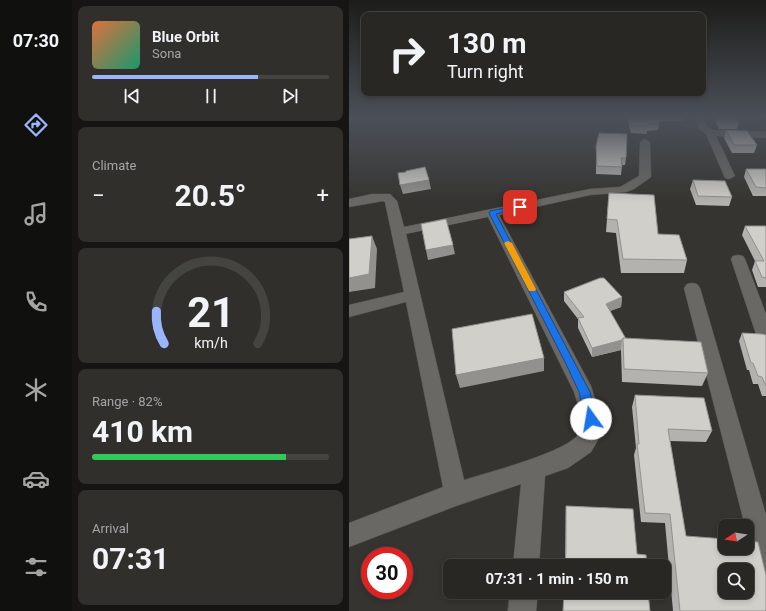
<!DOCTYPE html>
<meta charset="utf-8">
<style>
body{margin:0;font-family:Roboto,sans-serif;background:#302f2c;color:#f1f3f6;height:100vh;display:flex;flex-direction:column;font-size:15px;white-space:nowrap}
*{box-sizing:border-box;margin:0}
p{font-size:13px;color:#a5a5a6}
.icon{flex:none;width:22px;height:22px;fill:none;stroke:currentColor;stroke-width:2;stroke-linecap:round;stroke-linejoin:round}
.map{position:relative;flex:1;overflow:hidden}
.details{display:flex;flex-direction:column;gap:6px;padding:6px;background:#161514;width:277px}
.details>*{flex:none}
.top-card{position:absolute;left:12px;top:12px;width:345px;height:84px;border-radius:8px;box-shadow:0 2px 6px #0003,0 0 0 1px #444441;background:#282724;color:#f1f3f6;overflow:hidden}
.needle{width:26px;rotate:258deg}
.controls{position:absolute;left:369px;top:519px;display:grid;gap:8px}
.controls a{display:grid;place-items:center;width:36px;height:36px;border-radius:8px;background:#282724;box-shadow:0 2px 6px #0003,0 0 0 1px #444441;font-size:20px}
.speed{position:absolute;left:12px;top:547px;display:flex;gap:8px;font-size:20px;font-weight:700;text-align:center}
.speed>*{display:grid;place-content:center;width:52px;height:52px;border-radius:50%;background:#282724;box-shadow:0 2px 6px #0003,0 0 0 1px #444441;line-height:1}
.speed .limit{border:6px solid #d22;background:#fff;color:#111}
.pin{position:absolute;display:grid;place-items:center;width:34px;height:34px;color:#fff;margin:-17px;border-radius:8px;box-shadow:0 2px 6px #0006}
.me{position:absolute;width:44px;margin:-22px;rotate:347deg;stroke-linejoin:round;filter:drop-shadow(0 0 3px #0008)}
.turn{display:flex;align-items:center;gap:14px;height:84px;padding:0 20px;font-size:18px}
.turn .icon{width:52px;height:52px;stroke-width:2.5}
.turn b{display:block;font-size:28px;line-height:34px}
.big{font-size:30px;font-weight:700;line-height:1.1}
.details .card{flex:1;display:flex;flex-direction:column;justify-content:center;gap:6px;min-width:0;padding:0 14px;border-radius:8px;background:#302f2c}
.details .dial{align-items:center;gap:0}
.dial svg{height:104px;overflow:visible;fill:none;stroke:#444441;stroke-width:7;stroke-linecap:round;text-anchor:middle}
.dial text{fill:#f1f3f6;stroke:none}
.song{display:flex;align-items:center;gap:12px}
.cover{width:48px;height:48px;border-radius:6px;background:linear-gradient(135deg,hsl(20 70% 55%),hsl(160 70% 35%))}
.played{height:4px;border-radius:2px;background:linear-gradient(90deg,#99b5fd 70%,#444441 70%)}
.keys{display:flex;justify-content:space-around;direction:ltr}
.heat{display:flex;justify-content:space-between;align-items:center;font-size:22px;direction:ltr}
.charge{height:6px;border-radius:3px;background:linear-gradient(90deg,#34c759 82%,#444441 0)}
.trip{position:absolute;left:94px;top:559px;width:228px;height:40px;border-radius:8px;background:#282724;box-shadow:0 2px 6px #0003,0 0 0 1px #444441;font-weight:700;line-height:40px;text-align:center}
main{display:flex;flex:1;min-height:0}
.tab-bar{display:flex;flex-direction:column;width:72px;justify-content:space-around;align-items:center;background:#10100e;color:#a5a5a6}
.tab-bar .icon{width:28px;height:28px}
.tab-bar .selected{color:#99b5fd}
.tab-bar b{font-size:18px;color:#f1f3f6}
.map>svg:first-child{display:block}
</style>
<main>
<nav class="tab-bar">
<b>07:30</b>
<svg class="icon selected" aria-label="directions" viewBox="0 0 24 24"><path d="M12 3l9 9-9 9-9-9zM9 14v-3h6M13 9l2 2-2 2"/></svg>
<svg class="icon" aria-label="music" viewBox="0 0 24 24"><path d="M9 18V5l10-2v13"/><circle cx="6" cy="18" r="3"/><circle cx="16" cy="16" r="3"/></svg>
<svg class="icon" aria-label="phone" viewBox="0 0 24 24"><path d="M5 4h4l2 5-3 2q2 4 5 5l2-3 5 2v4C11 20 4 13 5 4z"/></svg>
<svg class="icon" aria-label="climate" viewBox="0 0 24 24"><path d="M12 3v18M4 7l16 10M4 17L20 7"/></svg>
<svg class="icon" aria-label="car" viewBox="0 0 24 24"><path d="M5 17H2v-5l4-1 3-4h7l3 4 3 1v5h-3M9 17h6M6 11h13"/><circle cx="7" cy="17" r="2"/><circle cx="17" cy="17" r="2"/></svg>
<svg class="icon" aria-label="filters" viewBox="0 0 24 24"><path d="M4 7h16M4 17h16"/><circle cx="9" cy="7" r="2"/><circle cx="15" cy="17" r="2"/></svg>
</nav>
<section class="details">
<div class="card">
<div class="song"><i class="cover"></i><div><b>Blue Orbit</b><p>Sona</p></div></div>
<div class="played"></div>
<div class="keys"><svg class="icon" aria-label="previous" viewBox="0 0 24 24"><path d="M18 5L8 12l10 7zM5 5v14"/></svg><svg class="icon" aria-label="pause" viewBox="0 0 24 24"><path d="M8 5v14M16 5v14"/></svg><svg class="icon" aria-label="next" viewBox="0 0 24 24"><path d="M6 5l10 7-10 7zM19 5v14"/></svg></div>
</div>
<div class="card"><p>Climate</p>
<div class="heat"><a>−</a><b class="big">20.5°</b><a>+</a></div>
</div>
<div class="card dial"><svg viewBox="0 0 100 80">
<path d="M14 69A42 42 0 1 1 86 69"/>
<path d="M14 69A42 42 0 0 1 8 44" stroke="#99b5fd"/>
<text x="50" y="56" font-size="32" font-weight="700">21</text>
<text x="50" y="72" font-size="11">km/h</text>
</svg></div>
<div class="card"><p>Range · 82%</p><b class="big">410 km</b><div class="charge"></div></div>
<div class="card"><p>Arrival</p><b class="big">07:31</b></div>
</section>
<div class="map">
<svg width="417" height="611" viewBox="0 0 417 611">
<rect width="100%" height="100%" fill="#353430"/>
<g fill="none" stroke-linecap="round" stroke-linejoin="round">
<g stroke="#54524f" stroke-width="1">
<g id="minor">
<path d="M 346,118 L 354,118 L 359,127 L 363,130 L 417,132 L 417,138 L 367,136 L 386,176 L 380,179 L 376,178 L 357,134 L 350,129 Z"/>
<path d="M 296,139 L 301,142 L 302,177 L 285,189 L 277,192 L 241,195 L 150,215 L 242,386 L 252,419 L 252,429 L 250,438 L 242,452 L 219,468 L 196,476 L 190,566 L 164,566 L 172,484 L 107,506 L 0,547 L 0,523 L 94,487 L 57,302 L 0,317 L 0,305 L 55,292 L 36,202 L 34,201 L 0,207 L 0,199 L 23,194 L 41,194 L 48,201 L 55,227 L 241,189 L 271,187 L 290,176 L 291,142 ZM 139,217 L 225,392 C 228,403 236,421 231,432 C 221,452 139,472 115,480 L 57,234 Z"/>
<path d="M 389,255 L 394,256 L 396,259 L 417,314 L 417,344 L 411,342 L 408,337 L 382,259 L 384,256 Z"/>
<path d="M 343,283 L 348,284 L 351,288 L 417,515 L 417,572 L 408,568 C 402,555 398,540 398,526 L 396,526 L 335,288 L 338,284 Z"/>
<path d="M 161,592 L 189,592 L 187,611 L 159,611 Z"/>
</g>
</g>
<use href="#minor" fill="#6a6864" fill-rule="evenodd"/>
</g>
<g fill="#b4b2ae">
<path d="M 278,118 L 334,118 L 334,121 L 310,121 L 310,123 L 309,130 L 298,131 L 298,134 L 282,133 Z"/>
<path d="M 367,118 L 386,118 L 390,122 L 388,129 L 370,129 L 366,121 Z"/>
<path d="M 377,130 L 408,145 L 405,153 L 383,153 L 375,138 Z"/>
<path d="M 247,146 L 277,158 L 276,165 L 273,165 L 272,175 L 247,174 Z"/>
<path d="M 397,169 L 417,169 L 417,196 L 404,196 L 395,177 Z"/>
<path d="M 344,180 L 383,197 L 380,206 L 347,205 L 341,189 Z"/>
<path d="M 260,193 L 338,260 L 335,273 L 272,273 L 267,233 L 257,232 Z"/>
<path d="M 396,226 L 417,226 L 417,287 L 409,287 L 403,270 L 406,261 L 393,235 Z"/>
<path d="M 215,292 L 273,297 L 272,307 L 261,311 L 277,339 L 359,373 L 353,386 L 273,382 L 272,350 L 243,357 L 229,328 L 229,319 L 215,301 Z"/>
<path d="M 393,333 L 417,335 L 417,396 L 413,396 L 409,384 L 404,384 L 400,370 L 398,370 L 390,341 Z"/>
<path d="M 286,395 L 363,431 L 357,442 L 321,441 L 337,536 L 417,611 L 324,611 L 316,523 L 292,522 L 285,455 L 287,448 L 283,407 Z"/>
<path d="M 217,506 L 284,509 L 216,561 Z"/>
</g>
<g fill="#92918d">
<path d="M 80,180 L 82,189 L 54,194 L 51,185 Z"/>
<path d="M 23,236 L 28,249 L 26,288 L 0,292 L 0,278 Z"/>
<path d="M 104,245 L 106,254 L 79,260 L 77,250 Z"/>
<path d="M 273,297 L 272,307 L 256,313 L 257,304 Z"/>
<path d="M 273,340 L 272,350 L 243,357 L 243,348 Z"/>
<path d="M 195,358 L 195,371 L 111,388 L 107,375 Z"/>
</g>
<g fill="#d1cfca" stroke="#92918d" fill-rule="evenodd">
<path d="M 280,118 L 309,118 L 310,123 L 298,124 L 299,126 L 283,126 Z"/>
<path d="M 370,118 L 386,118 L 390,122 L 372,121 Z"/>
<path d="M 377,130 L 398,131 L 408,145 L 385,145 Z"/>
<path d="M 250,133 L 278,134 L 277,158 L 272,158 L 273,167 L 248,166 L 247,146 Z"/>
<path d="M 76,167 L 80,180 L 51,185 L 49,173 L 57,172 L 57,171 Z"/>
<path d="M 397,169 L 417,169 L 417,188 L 407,187 Z"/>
<path d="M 344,180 L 376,181 L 383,197 L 349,196 Z"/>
<path d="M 260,193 L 305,195 L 309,234 L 330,235 L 338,260 L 274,259 L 268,220 L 258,219 Z"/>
<path d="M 97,219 L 104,245 L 77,250 L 72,224 Z"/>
<path d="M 396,226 L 417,226 L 417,278 L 413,277 L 406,261 L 415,261 Z"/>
<path d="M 23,236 L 20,274 L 0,278 L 0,239 Z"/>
<path d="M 251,278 L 255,278 L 273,297 L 257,304 L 277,339 L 274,338 L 273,340 L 243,348 L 229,318 L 235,317 L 215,292 Z"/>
<path d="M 183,314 L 195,358 L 107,375 L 103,329 Z"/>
<path d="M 393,333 L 413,334 L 417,335 L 417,386 L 413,377 L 409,376 L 404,363 L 402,363 Z"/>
<path d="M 274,338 L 352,342 L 359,373 L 275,369 Z"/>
<path d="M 286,395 L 355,398 L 363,431 L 319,429 L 337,536 L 376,539 L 376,548 L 398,548 L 398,541 L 409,542 L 417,575 L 417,611 L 331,611 L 321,514 L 296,513 L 288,444 L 290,444 ZM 376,570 L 398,570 L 398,592 L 376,592 Z"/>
<path d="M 217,506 L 284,509 L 288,554 L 297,555 L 298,566 L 216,566 L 217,551 Z"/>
<path d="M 215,592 L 299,592 L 301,611 L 214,611 Z"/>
</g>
<linearGradient id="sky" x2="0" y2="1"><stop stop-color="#1d1d1a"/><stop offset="0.58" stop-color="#4b5059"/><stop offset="1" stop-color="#4b5059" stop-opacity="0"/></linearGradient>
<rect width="417" height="203" fill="url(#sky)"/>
<path fill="#1a73e8" stroke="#114b97" d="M 171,205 L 175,207 L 174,208 L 147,214 L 241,392 L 248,419 L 246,423 L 242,424 L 238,423 L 236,419 L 230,392 L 217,364 L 140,213 L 141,211 Z"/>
<path fill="#f59e0b" d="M 159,241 L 163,243 L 187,289 L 186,291 L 180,291 L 179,289 L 155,243 Z"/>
</svg>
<div class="controls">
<a><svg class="needle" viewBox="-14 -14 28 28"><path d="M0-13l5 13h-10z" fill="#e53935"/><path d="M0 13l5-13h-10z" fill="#a5a5a6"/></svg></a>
<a><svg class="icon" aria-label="search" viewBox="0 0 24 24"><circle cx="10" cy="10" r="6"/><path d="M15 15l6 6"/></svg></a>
</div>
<div class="speed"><div class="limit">30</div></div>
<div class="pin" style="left:171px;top:207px;background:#d93025"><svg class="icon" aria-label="arrive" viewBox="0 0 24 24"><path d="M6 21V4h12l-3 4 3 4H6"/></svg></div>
<svg class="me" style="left:242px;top:419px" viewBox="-20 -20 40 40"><circle r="19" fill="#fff"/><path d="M0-13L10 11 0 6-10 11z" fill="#1a73e8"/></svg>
<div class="trip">07:31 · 1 min · 150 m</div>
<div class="top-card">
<div class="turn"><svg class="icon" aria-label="right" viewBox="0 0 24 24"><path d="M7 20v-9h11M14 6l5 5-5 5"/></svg><div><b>130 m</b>Turn right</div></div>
</div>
</div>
</main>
